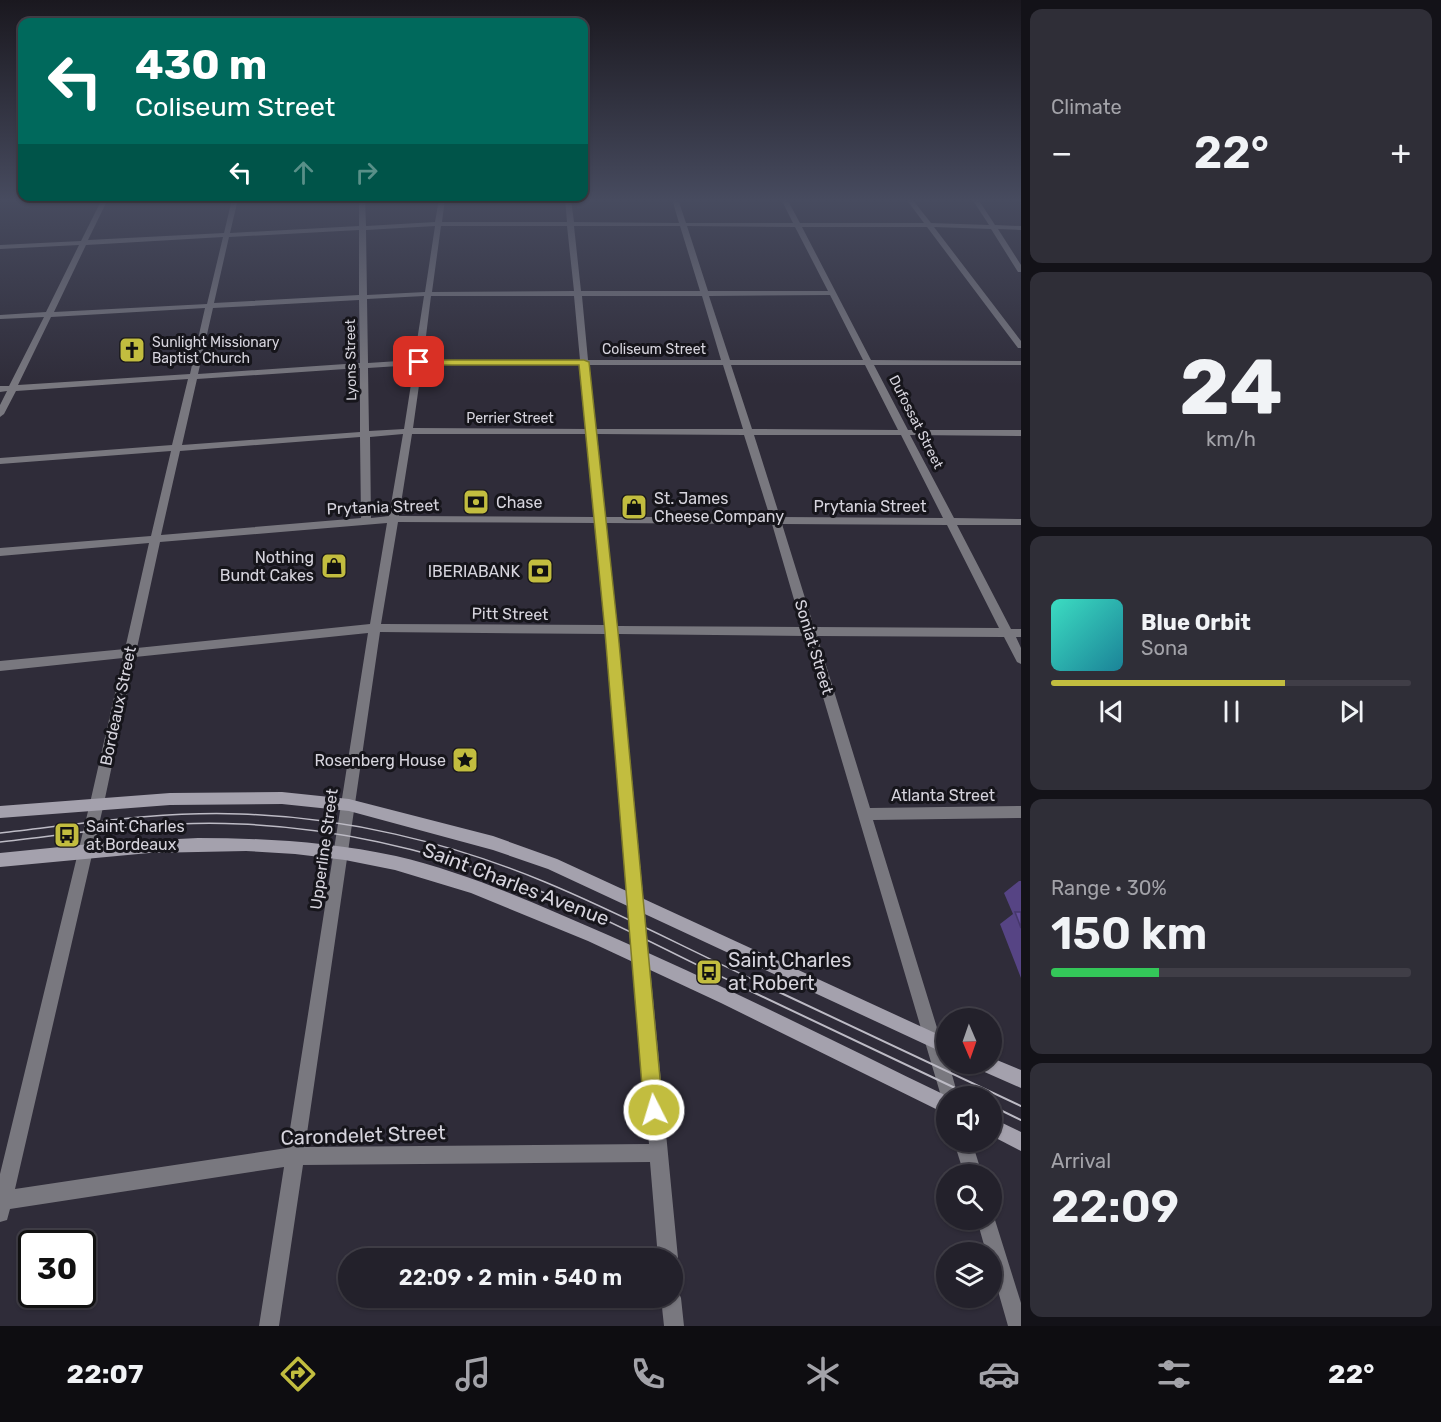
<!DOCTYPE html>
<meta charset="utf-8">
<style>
body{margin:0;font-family:Rubik,sans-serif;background:#2f2e37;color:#f1f3f6;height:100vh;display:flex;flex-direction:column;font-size:22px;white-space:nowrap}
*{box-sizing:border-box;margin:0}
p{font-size:20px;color:#a3a3a9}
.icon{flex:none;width:33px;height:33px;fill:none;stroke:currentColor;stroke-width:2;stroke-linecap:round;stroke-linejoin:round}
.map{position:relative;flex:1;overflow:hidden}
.sheet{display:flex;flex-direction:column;gap:9px;padding:9px;background:#131218;width:420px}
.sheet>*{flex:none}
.guide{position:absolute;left:18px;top:18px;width:570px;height:183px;border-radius:12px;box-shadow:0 2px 4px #0004,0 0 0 2px #403e47;background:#00695c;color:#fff;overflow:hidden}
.needle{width:39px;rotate:178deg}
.tools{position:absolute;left:936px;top:1008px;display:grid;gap:12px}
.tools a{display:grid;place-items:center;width:66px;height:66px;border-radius:50%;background:#23212b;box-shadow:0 2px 4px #0004,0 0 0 2px #403e47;font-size:30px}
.speed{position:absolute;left:18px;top:1230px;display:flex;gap:12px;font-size:30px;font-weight:700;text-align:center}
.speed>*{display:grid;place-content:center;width:78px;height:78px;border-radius:50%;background:#23212b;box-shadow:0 2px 4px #0004,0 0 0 2px #403e47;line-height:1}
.speed .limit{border:3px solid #111;border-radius:9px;background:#fff;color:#111}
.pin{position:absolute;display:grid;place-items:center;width:51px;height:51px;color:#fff;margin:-26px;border-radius:12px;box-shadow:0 3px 9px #0006}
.me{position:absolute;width:66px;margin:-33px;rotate:355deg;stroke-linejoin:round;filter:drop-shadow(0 0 4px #0008)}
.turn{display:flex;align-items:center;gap:21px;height:126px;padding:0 18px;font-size:27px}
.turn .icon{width:78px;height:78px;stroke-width:2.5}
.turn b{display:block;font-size:42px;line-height:51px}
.lanes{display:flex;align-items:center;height:57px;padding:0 18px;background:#0003;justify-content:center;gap:30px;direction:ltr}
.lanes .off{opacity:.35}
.big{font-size:45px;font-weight:600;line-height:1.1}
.sheet .card{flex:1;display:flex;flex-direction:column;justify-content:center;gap:9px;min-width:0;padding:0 21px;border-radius:12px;background:#2f2e37}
.sheet .dial{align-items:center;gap:0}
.dial b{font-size:78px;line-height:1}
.song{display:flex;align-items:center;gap:18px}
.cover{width:72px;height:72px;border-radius:9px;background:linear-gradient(135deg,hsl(170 70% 55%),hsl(190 70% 35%))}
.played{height:6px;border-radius:3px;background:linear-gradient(90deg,#c2bd3f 65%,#403e47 65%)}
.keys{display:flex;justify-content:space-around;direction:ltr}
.heat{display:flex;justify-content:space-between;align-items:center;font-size:33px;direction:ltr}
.charge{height:9px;border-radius:4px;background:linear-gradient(90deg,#34c759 30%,#403e47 0)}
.trip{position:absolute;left:338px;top:1248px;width:345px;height:60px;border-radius:30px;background:#23212b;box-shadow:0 2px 4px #0004,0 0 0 2px #403e47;font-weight:600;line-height:60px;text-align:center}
.tabs{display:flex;height:96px;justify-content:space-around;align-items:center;background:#0e0d11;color:#a3a3a9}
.tabs .icon{width:42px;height:42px}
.tabs .on{color:#c2bd3f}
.tabs b{font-size:27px;color:#f1f3f6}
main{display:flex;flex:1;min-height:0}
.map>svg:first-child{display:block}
</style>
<main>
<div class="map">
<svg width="1021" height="1326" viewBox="0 0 1021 1326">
<rect width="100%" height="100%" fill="#2f2c39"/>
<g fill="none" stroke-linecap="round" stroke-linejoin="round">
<g fill="#79787f" fill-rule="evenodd">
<path d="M 102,199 L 108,199 L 88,240 L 224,233 L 232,199 L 238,199 L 230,233 L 359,226 L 359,199 L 365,199 L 366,226 L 435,222 L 439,199 L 445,199 L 442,222 L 567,222 L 565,199 L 571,199 L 574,222 L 679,223 L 672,199 L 678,199 L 686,223 L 793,223 L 781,199 L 787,199 L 800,223 L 924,223 L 906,199 L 912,199 L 931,223 L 989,225 L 972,199 L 978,199 L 995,225 L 1021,226 L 1021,230 L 998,229 L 1021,265 L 1021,272 L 1018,272 L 991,229 L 934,227 L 1021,341 L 1021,348 L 1018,348 L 927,227 L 802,227 L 871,360 L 1021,361 L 1021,365 L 874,365 L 908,430 L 1021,430 L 1021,436 L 910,435 L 954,518 L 1021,519 L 1021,525 L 957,525 L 1011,629 L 1021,629 L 1021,637 L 1016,637 L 1021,648 L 1021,664 L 1017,662 L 1004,637 L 817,636 L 870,808 L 1021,806 L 1021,818 L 873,820 L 946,1057 L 946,1064 L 949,1064 L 958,1096 L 946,1096 L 946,1103 L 944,1102 L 941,1096 L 805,636 L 618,634 L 678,1258 L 675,1265 L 672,1266 L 672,1258 L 658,1258 L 650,1162 L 303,1165 L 279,1326 L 259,1326 L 284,1167 L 10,1209 L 7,1220 L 0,1222 L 0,1174 L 90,803 L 123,658 L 0,671 L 0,661 L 125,649 L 149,543 L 0,556 L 0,548 L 151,536 L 171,451 L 0,464 L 0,458 L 172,445 L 188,379 L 16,391 L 4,414 L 0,417 L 0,405 L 7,391 L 0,392 L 0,386 L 9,386 L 44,317 L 0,319 L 0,315 L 46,312 L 79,245 L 0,249 L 0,245 L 81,241 ZM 435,226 L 425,292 L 367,295 L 366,230 ZM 441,226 L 567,226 L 574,291 L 432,292 ZM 574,226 L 680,226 L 700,291 L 581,291 ZM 687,226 L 795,227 L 828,291 L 708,291 ZM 359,230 L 359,295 L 214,303 L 229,237 ZM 223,237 L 207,304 L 54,312 L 86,245 ZM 830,295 L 863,360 L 730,360 L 709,296 ZM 424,296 L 414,360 L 368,363 L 367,299 ZM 431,296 L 574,296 L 580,360 L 423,360 ZM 582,296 L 702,296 L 721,360 L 588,360 ZM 359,300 L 360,363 L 198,374 L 213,308 ZM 205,308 L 190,374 L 18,385 L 51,317 ZM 422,364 L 581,365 L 587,429 L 413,428 ZM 414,365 L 404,429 L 369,431 L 368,368 ZM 589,365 L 723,365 L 743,429 L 596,429 ZM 731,365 L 865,365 L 898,430 L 752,429 ZM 360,368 L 360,432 L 182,445 L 197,379 ZM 403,434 L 389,516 L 371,518 L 370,437 ZM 412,434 L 587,434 L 595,517 L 399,516 ZM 597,434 L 744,435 L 770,517 L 605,517 ZM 754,435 L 901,435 L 943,518 L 780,517 ZM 360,437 L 361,518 L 161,535 L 180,451 ZM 398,522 L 596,523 L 606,625 L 381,624 ZM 387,523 L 370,624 L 137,648 L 160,542 ZM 606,523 L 772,524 L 802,627 L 617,626 ZM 782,524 L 947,525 L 999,628 L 814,627 ZM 380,632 L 606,634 L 649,1144 L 305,1147 ZM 368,633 L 287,1148 L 15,1189 L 104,803 L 135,657 Z"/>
<path d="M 954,1142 L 972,1142 L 982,1174 L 964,1174 Z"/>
<path d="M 992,1213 L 995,1220 L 1021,1303 L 1021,1326 L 1008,1326 L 992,1270 L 992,1252 L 986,1252 L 977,1220 L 992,1220 Z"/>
<path d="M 672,1289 L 678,1291 L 681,1298 L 684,1326 L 664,1326 L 661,1298 L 672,1298 Z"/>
</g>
<g fill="#a4a1ad" fill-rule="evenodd">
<path d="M 282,792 L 349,799 L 493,836 L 557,859 L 946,1038 L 946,1054 L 548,869 L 493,850 L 349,811 L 282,804 L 170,805 L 0,818 L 0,806 L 170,793 Z"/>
<path d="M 198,838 C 264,838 330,842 396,856 C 469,873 539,905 608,935 C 723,985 835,1042 947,1096 L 946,1114 L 721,1003 L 588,941 L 471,893 L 395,870 L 345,860 L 295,854 L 246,851 L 149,853 L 0,867 L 0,853 L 100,843 Z"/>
<path d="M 992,1058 L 1021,1070 L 1021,1088 L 980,1070 L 978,1064 L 992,1064 Z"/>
<path d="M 992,1118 L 1021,1132 L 1021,1151 L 992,1136 Z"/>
</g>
<g stroke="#bdbbc5" stroke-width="1.5">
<path d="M 0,833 C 80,824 160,811 240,814 C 343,817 449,842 545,882 C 620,913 693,952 767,986"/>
<path d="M 0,842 C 80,833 159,820 240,824 C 342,828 445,854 540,891 C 608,918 674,955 741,986"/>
</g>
<g stroke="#bdbbc5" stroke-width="2">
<path d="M 738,985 L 972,1096"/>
<path d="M 764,985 L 1021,1106"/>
<path d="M 992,1106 L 1021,1120"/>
</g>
</g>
<path fill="#564484" d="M 1019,881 L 1021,881 L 1021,978 L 1000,924 L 1013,914 L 1004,893 Z"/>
<path fill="#644f99" stroke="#46376b" stroke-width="1.5" d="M 1015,912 L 1021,912 L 1021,928 Z"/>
<linearGradient id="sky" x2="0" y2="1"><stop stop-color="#1a181f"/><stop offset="0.52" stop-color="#474b5f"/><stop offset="1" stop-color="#474b5f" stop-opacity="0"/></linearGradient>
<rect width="1021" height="385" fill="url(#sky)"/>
<path fill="#c2bd3f" stroke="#7e7b29" stroke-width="1.5" d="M 415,360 L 584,360 L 589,362 L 618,632 L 663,1110 L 661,1117 L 654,1119 L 647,1117 L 644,1110 L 605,632 L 579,365 L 419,365 L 415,364 Z"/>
<defs>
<g id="church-square" transform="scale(1.35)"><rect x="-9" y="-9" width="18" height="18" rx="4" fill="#c2bd3f" stroke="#16151b"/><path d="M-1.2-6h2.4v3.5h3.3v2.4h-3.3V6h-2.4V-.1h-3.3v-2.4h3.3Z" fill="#111"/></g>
<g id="bank-square" transform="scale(1.35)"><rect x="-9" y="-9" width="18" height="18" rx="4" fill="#c2bd3f" stroke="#16151b"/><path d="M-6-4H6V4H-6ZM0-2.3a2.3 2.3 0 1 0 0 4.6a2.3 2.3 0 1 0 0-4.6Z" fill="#111"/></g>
<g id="shop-square" transform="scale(1.35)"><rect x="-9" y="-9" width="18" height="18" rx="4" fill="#c2bd3f" stroke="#16151b"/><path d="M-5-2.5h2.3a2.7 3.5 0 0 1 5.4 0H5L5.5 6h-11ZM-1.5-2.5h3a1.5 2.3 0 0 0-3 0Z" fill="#111"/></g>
<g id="sight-square" transform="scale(1.35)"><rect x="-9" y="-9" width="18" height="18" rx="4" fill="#c2bd3f" stroke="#16151b"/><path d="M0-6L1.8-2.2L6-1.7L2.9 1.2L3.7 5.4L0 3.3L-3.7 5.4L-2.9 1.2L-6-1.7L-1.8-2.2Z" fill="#111"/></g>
<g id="bus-square" transform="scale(1.35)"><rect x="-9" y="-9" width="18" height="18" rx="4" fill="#c2bd3f" stroke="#16151b"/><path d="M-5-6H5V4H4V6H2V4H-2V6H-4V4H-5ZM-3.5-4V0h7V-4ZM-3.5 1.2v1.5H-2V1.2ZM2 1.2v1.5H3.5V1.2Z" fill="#111"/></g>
</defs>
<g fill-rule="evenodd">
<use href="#church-square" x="132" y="350"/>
<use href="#bank-square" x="476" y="502"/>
<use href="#shop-square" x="634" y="507"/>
<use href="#shop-square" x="334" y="566"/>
<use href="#bank-square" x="540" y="571"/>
<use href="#sight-square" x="465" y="760"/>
<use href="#bus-square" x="67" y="835"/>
<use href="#bus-square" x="709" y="972"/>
</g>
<g text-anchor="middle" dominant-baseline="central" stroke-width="6" stroke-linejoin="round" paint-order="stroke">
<g font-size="14" fill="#d6d4dd" stroke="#16151b" text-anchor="start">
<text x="152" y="342">Sunlight Missionary<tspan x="152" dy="16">Baptist Church</tspan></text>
</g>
<g font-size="14" fill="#d6d4dd" stroke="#16151b">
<text x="654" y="349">Coliseum Street</text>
<text transform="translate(351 360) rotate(-91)">Lyons Street</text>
<text x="510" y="418">Perrier Street</text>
<text transform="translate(916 422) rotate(63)">Dufossat Street</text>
</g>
<g font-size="16" fill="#d6d4dd" stroke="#16151b" text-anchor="start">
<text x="654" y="498">St. James<tspan x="654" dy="18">Cheese Company</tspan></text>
<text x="496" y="502">Chase</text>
<text x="314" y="557" text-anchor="end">Nothing<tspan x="314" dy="18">Bundt Cakes</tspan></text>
<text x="520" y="571" text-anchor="end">IBERIABANK</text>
<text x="446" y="760" text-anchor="end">Rosenberg House</text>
<text x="86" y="826">Saint Charles<tspan x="86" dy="18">at Bordeaux</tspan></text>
</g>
<g font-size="16" fill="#d6d4dd" stroke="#16151b">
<text x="870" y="506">Prytania Street</text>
<text transform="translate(383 507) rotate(-2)">Prytania Street</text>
<text transform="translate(510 614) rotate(1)">Pitt Street</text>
<text transform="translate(814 647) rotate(73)">Soniat Street</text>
<text transform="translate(118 706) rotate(-78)">Bordeaux Street</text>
<text x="943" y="795">Atlanta Street</text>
<text transform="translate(324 849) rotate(-82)">Upperline Street</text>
</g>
<g font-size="20" fill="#d6d4dd" stroke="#16151b">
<text transform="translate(516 884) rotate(21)">Saint Charles Avenue</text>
<text transform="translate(363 1135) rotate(-2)">Carondelet Street</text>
</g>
<g font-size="20" fill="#d6d4dd" stroke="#16151b" text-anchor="start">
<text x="728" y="960">Saint Charles<tspan x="728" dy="23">at Robert</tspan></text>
</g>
</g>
</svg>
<div class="tools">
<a><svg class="needle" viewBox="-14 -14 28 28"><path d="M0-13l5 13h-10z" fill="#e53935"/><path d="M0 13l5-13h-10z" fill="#a3a3a9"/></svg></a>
<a><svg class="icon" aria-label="sound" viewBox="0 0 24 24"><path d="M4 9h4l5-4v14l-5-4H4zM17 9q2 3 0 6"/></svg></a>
<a><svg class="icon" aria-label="search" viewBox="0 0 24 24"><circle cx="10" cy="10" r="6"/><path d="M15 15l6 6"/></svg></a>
<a><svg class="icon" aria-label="layers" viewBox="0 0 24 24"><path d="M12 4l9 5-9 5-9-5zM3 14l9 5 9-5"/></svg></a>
</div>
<div class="speed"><div class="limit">30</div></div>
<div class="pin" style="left:419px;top:362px;background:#d93025"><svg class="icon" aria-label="arrive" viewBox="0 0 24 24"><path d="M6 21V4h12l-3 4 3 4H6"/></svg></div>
<svg class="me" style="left:654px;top:1110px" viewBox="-20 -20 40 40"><circle r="17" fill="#c2bd3f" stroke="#fff" stroke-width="3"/><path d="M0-11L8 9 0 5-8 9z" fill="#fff"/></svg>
<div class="trip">22:09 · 2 min · 540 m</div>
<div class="guide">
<div class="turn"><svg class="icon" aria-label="left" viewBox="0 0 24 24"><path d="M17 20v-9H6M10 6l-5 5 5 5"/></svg><div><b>430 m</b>Coliseum Street</div></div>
<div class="lanes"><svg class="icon" aria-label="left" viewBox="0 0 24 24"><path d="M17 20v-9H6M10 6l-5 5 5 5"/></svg><svg class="icon off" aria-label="ahead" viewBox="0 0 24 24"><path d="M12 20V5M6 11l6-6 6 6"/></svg><svg class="icon off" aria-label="right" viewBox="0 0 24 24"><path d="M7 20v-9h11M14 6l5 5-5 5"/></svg></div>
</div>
</div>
<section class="sheet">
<div class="card"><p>Climate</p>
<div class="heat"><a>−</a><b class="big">22°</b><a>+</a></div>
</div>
<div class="card dial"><b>24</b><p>km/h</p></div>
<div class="card">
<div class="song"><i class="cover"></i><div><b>Blue Orbit</b><p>Sona</p></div></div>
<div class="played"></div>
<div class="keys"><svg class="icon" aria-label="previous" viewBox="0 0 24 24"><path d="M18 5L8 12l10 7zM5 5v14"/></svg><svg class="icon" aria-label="pause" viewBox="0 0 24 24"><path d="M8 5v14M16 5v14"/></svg><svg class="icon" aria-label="next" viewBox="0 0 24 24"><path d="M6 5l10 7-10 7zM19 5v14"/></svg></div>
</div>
<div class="card"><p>Range · 30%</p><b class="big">150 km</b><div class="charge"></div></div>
<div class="card"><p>Arrival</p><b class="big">22:09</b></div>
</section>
</main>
<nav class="tabs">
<b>22:07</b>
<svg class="icon on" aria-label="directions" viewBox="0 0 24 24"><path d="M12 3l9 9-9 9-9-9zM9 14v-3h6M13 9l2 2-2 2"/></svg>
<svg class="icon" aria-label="music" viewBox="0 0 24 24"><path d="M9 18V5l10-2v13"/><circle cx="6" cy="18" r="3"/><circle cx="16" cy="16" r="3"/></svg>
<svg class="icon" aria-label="phone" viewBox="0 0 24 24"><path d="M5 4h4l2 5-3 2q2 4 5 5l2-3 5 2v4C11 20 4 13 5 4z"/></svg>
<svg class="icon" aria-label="climate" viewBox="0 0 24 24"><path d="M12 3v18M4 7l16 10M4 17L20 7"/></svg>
<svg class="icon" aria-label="car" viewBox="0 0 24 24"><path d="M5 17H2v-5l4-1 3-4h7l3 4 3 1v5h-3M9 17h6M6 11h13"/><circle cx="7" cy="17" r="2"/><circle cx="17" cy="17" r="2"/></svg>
<svg class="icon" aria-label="filters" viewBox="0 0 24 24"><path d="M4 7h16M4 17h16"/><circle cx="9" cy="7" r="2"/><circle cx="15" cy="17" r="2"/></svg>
<b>22°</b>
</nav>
